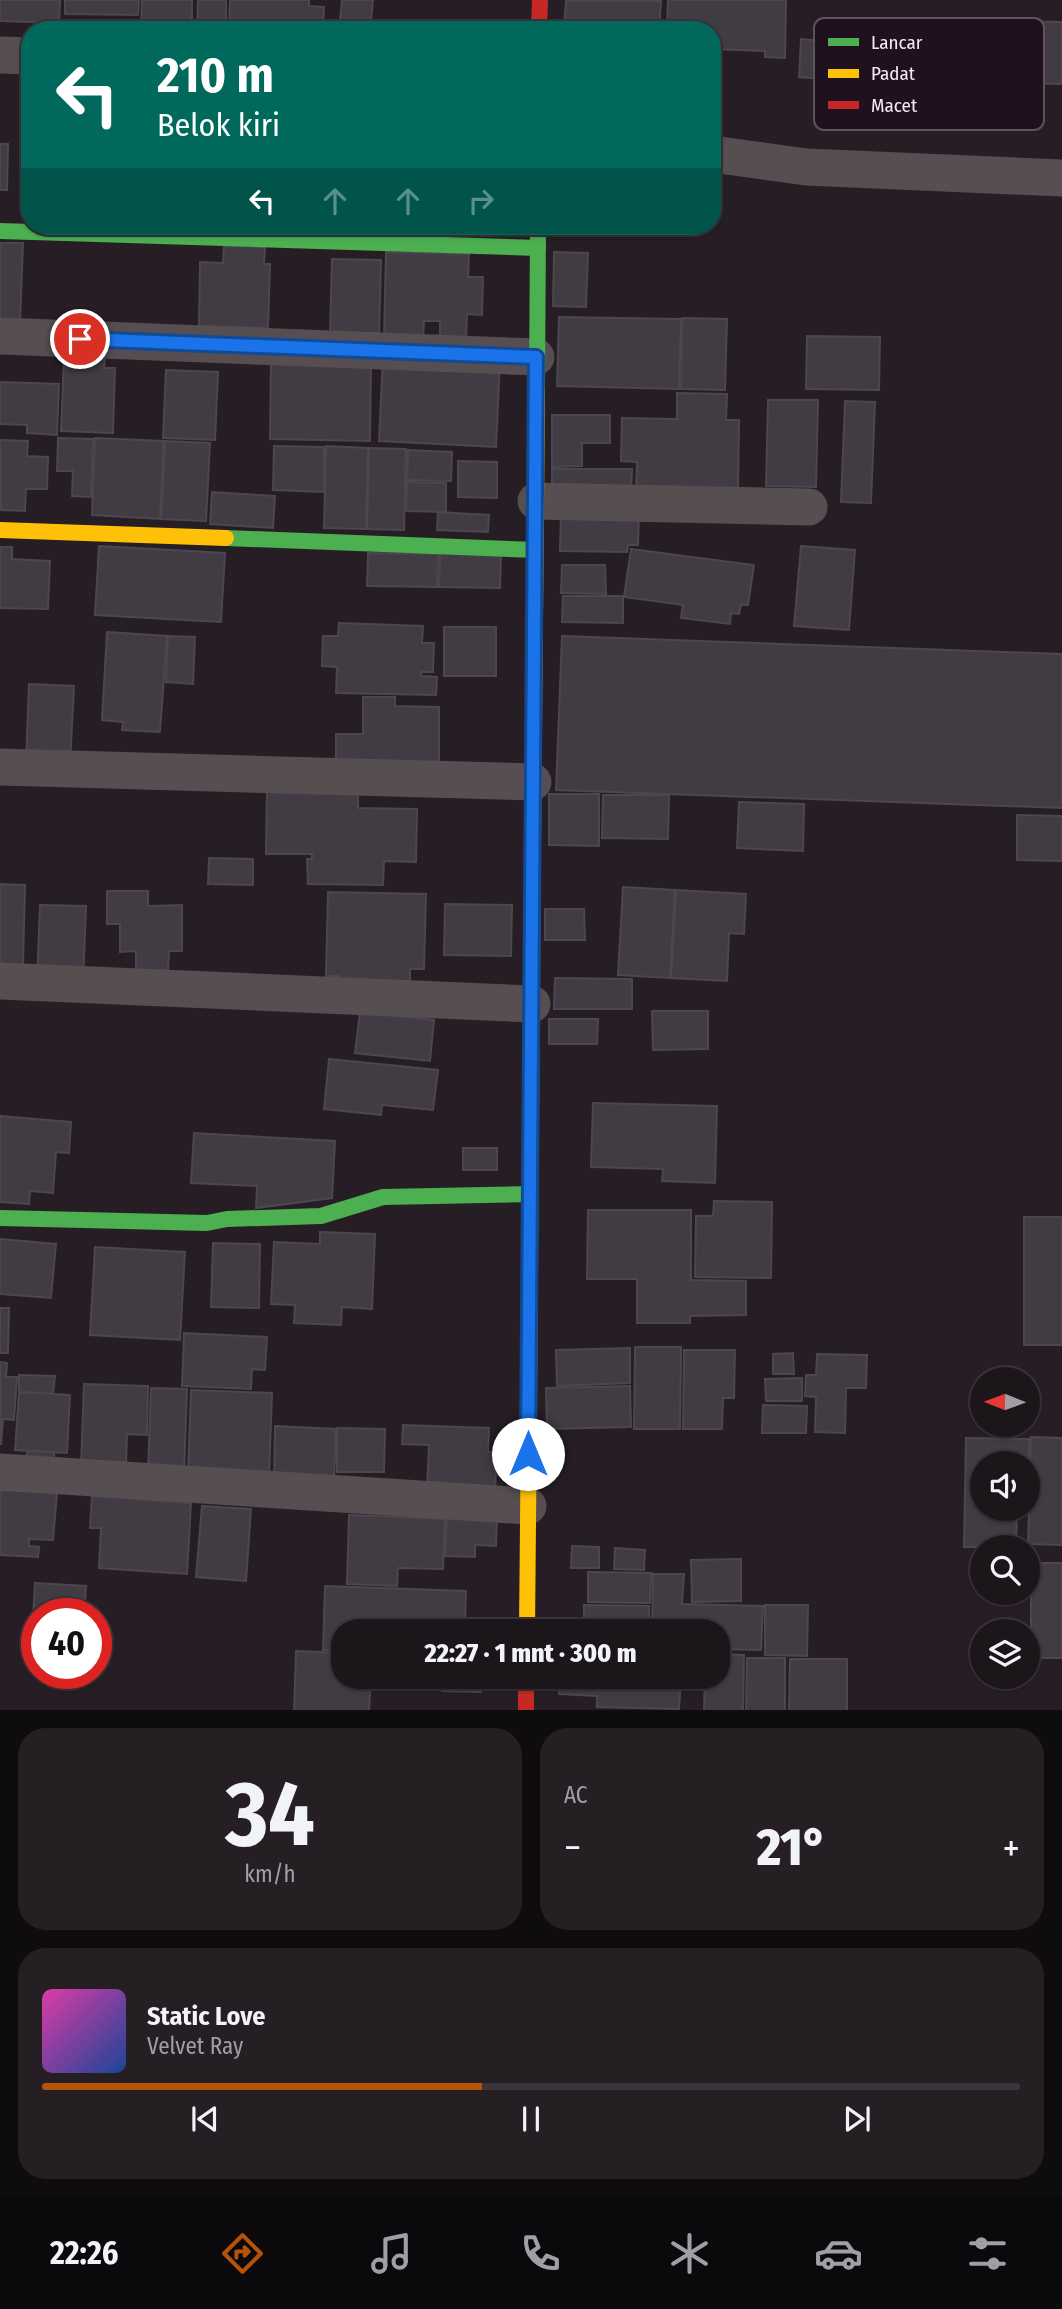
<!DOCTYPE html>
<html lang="id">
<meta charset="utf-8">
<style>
body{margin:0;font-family:"Fira Sans Condensed",sans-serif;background:#251f24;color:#f1f3f6;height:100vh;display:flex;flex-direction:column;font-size:26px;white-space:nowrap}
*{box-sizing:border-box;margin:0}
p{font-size:23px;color:#a09fa3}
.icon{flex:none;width:38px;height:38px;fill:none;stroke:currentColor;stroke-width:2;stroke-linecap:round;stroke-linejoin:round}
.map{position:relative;height:1710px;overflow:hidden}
.panel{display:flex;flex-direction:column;gap:18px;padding:18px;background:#0f0c0f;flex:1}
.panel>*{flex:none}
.guide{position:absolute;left:21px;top:21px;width:700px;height:214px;border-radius:28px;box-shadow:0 2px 5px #0004,0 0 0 2px #3a353a;background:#00695c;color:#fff;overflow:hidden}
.needle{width:46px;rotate:271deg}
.controls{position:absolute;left:970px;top:1367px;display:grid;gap:14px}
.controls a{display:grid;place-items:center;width:70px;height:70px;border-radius:50%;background:#1c161b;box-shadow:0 2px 5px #0004,0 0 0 2px #3a353a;font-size:35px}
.speed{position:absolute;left:21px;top:1598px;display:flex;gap:14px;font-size:35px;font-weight:700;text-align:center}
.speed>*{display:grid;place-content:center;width:91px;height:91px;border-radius:50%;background:#1c161b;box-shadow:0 2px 5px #0004,0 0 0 2px #3a353a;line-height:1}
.speed .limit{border:10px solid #d22;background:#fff;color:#111}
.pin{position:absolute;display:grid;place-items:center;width:60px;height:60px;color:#fff;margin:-30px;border:4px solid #fff;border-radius:50%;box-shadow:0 2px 7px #0007}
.me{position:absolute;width:77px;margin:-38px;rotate:0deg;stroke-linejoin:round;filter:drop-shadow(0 0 5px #0008)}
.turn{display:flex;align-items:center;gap:24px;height:147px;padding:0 21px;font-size:32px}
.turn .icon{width:91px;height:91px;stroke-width:2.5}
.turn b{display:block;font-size:49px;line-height:60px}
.lanes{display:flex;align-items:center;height:66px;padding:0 21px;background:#0003;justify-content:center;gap:35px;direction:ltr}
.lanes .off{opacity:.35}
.big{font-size:52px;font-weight:800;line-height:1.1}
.panel .card{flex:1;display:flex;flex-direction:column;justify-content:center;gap:10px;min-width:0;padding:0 24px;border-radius:28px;background:#251f24}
.panel .dial{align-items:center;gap:0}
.dial b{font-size:91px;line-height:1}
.song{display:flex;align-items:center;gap:21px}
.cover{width:84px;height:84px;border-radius:10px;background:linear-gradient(135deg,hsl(320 70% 55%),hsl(220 70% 35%))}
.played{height:7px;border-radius:4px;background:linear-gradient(90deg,#b45309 45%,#3a353a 45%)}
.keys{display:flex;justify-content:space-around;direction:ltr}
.heat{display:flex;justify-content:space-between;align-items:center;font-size:38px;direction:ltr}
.panel .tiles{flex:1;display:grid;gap:18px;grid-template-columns:1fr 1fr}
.card:last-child{grid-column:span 2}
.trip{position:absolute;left:331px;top:1619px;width:399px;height:70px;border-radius:28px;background:#1c161b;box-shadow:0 2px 5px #0004,0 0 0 2px #3a353a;font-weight:800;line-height:70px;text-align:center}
.menu{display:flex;height:112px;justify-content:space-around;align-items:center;background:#0b090b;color:#a09fa3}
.menu .icon{width:49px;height:49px}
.menu .selected{color:#b45309}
.menu b{font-size:32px;color:#f1f3f6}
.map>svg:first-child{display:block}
</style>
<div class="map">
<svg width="1062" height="1711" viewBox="0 0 1062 1711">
<rect width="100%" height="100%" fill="#261e24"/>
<g fill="#413c43" stroke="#4c474e" stroke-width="2" fill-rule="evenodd">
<path d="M 0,0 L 60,0 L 59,23 L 0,21 Z"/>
<path d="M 65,0 L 139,0 L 138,15 L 65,14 Z"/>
<path d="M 142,0 L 192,0 L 192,30 L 141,28 Z"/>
<path d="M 198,0 L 226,0 L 226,30 L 197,30 Z"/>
<path d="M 230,0 L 309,0 L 309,6 L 324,7 L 323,30 L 229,30 Z"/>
<path d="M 342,0 L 373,0 L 370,30 L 339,30 Z"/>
<path d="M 566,0 L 661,1 L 659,30 L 564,30 Z"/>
<path d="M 668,0 L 786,0 L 785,58 L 765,57 L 765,51 L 712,49 L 712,30 L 667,30 Z"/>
<path d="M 927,20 L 1062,22 L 1062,84 L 926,81 Z"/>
<path d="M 801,39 L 824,41 L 821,79 L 799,77 Z"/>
<path d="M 0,144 L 8,144 L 7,190 L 0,190 Z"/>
<path d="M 0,243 L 23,243 L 20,323 L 0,322 Z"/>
<path d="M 224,246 L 265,247 L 264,264 L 270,264 L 268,328 L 199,326 L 200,262 L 223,263 Z"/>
<path d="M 386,252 L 469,254 L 468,277 L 483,277 L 482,315 L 467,314 L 466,339 L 440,338 L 440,321 L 424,321 L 423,338 L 384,337 Z"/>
<path d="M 554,252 L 588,253 L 586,307 L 553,306 Z"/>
<path d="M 332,259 L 381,260 L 379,337 L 330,335 Z"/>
<path d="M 559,317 L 681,319 L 679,389 L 557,386 Z"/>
<path d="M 682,318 L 727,319 L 725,390 L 681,389 Z"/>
<path d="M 807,336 L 880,337 L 879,390 L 806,389 Z"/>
<path d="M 383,355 L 500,361 L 496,447 L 379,441 Z"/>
<path d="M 64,357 L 105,359 L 104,368 L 115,368 L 113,433 L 61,431 Z"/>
<path d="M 271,359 L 371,361 L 370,441 L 270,439 Z"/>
<path d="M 166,370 L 218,372 L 215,440 L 163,438 Z"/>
<path d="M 0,382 L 59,384 L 57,435 L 27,433 L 27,425 L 0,424 Z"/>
<path d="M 677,393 L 727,394 L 726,420 L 739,420 L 738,493 L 636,492 L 637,462 L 621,461 L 622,418 L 677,419 Z"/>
<path d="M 768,400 L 818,400 L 816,487 L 766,486 Z"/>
<path d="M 845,401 L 875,402 L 871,503 L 841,502 Z"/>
<path d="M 552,415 L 610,415 L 610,443 L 582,443 L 582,466 L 552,467 Z"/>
<path d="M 58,438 L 93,439 L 91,497 L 72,496 L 73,471 L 57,471 Z"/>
<path d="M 95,438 L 164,441 L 160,519 L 92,515 Z"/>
<path d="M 0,440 L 28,441 L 27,456 L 48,457 L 47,489 L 26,489 L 25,511 L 1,510 Z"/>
<path d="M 165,441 L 210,443 L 206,521 L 161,519 Z"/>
<path d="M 274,446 L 324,447 L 324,492 L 273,490 Z"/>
<path d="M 326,446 L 368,448 L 366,529 L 324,528 Z"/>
<path d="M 369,448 L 406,449 L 404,530 L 367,529 Z"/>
<path d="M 408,450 L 452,452 L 451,481 L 407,480 Z"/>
<path d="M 458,461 L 497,462 L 497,498 L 458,497 Z"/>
<path d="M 552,469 L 632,469 L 631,495 L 552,495 Z"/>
<path d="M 407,482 L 446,483 L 446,512 L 406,511 Z"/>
<path d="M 212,492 L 275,496 L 273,528 L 210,524 Z"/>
<path d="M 438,512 L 489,515 L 488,532 L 437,530 Z"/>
<path d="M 561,512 L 639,514 L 638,545 L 628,545 L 627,552 L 560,551 Z"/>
<path d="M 99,546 L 225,553 L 221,622 L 95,615 Z"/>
<path d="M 801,546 L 855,550 L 849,630 L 794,626 Z"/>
<path d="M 0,547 L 12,547 L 12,559 L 50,561 L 48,609 L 0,608 Z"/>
<path d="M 631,549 L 754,565 L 748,605 L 741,605 L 739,614 L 731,613 L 730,624 L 681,618 L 683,605 L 624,597 Z"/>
<path d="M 368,553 L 438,554 L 437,587 L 367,586 Z"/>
<path d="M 440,553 L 501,554 L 500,588 L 439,587 Z"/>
<path d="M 562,565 L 605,565 L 606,594 L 561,593 Z"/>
<path d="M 563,596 L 623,596 L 623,623 L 562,622 Z"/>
<path d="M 339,623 L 423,626 L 422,643 L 434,643 L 433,672 L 421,672 L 421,676 L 437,677 L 436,695 L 336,693 L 337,667 L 322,666 L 323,636 L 338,636 Z"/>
<rect x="444" y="627" width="52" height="49"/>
<path d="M 107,632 L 167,636 L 160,732 L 122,730 L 123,722 L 102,720 Z"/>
<path d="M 168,636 L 195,637 L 193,684 L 166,682 Z"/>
<path d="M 562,636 L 1062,654 L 1062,808 L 556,790 Z"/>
<path d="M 29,684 L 74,686 L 70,764 L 26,761 Z"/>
<path d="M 363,697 L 395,697 L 395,706 L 439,707 L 439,770 L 336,769 L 336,734 L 363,734 Z"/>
<path d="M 267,787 L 358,788 L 358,808 L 417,809 L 416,862 L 384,861 L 383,885 L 308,884 L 307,859 L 312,859 L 312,854 L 266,854 Z"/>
<path d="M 549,794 L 599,794 L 599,846 L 549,845 Z"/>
<path d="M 603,795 L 669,795 L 668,839 L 602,838 Z"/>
<path d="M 739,802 L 804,804 L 803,851 L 737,848 Z"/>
<path d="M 1017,815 L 1062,816 L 1062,861 L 1017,860 Z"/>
<path d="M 209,858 L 253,859 L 253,885 L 208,884 Z"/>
<path d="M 0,884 L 25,885 L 23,966 L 0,965 Z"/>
<path d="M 623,887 L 675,890 L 670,978 L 618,975 Z"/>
<path d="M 676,890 L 746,894 L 744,934 L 729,933 L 727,981 L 671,978 Z"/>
<path d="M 107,891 L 148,891 L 148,906 L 182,905 L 182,951 L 169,951 L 168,970 L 136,971 L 136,951 L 120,952 L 120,924 L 107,924 Z"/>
<path d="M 328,892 L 426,894 L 424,969 L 410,969 L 410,987 L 339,986 L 339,976 L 326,976 Z"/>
<path d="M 445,904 L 512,905 L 511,956 L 444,955 Z"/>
<path d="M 40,905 L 86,906 L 83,983 L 37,981 Z"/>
<path d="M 545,909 L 584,909 L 585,940 L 545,940 Z"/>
<path d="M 555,978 L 632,979 L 632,1009 L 554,1009 Z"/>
<path d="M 652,1011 L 708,1011 L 708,1049 L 653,1050 Z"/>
<path d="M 360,1012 L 434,1020 L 430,1061 L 355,1053 Z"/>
<path d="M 549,1019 L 598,1019 L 597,1044 L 549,1044 Z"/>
<path d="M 329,1059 L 438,1070 L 433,1110 L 382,1105 L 381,1115 L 324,1109 Z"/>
<path d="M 593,1103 L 717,1106 L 715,1183 L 662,1181 L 663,1169 L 591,1167 Z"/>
<path d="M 0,1116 L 71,1122 L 69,1153 L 56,1152 L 53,1193 L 30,1191 L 29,1204 L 0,1202 Z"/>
<path d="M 194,1133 L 335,1141 L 332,1198 L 256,1208 L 257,1186 L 191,1183 Z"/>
<rect x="463" y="1148" width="34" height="22"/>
<path d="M 714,1201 L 772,1202 L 771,1278 L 695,1277 L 696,1216 L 713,1216 Z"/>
<path d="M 588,1210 L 691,1210 L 691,1280 L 746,1281 L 746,1315 L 690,1316 L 690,1323 L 637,1323 L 637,1279 L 587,1279 Z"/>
<rect x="1024" y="1217" width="38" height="128"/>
<path d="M 320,1232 L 375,1234 L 372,1309 L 342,1307 L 341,1325 L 294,1323 L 295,1305 L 271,1304 L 274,1242 L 320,1244 Z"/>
<path d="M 0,1239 L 56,1244 L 51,1298 L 0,1294 Z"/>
<path d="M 213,1243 L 260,1244 L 259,1308 L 211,1307 Z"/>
<path d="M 95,1247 L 185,1252 L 180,1340 L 90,1335 Z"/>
<path d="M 0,1308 L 9,1308 L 8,1353 L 0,1353 Z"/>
<path d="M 184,1333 L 267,1337 L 265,1370 L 252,1369 L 251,1389 L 182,1386 Z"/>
<path d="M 635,1347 L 681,1347 L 680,1429 L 634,1429 Z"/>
<path d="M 630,1348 L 630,1383 L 557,1386 L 556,1350 Z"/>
<path d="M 684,1350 L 735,1350 L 734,1398 L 723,1398 L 722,1429 L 683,1429 Z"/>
<path d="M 793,1353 L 794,1374 L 773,1374 L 773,1354 Z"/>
<path d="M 817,1354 L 867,1355 L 866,1388 L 846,1388 L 845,1433 L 815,1432 L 816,1397 L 805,1396 L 806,1375 L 816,1375 Z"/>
<path d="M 0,1362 L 7,1363 L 6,1377 L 17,1377 L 14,1420 L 3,1419 L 1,1445 Z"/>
<path d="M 19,1375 L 55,1376 L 53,1394 L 19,1392 Z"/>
<path d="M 802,1378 L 802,1401 L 766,1401 L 765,1379 Z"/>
<path d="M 84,1384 L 148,1386 L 147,1435 L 127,1434 L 126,1468 L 81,1467 Z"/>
<path d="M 630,1386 L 631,1427 L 547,1429 L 546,1388 Z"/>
<path d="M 151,1388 L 187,1389 L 184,1473 L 148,1472 Z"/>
<path d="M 191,1390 L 272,1393 L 269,1477 L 188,1475 Z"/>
<path d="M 19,1392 L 70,1395 L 67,1453 L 15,1450 Z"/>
<path d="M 763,1405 L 807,1406 L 806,1433 L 762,1433 Z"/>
<path d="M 403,1425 L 489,1428 L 488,1452 L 497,1452 L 495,1491 L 427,1488 L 429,1445 L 402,1444 Z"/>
<path d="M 275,1426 L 336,1429 L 334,1482 L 274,1480 Z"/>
<path d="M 337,1428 L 385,1429 L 384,1472 L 337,1472 Z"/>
<path d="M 1031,1437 L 1062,1438 L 1062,1545 L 1028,1544 Z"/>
<path d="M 966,1438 L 1029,1439 L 1028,1511 L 1017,1511 L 1016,1547 L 964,1547 ZM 982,1463 L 1027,1463 L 1027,1508 L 982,1508 Z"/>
<path d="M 27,1451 L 54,1452 L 54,1463 L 26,1462 Z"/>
<path d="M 0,1490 L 57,1493 L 53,1540 L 29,1539 L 29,1546 L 39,1547 L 38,1557 L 0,1555 Z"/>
<path d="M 92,1496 L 191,1503 L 187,1574 L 99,1568 L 101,1528 L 90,1528 Z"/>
<path d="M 202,1506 L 251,1509 L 246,1581 L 196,1577 Z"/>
<path d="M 447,1513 L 497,1515 L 496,1546 L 475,1545 L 475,1557 L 445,1556 Z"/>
<path d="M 349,1515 L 445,1519 L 443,1569 L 398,1568 L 397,1586 L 347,1584 Z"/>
<path d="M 572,1546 L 599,1547 L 599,1568 L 571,1568 Z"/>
<path d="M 615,1548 L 645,1550 L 644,1570 L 614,1569 Z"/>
<path d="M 741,1559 L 741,1601 L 692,1602 L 691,1560 Z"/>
<rect x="1031" y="1563" width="31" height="95"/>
<path d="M 588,1572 L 651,1573 L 650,1603 L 588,1602 Z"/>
<path d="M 653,1574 L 684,1574 L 682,1604 L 763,1606 L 761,1650 L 718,1649 L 718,1631 L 652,1631 Z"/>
<path d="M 35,1583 L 86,1586 L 84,1614 L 37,1614 L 37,1651 L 31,1651 Z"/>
<path d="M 325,1586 L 466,1591 L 465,1619 L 446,1618 L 445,1631 L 343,1631 L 343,1650 L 323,1650 Z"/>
<path d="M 584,1605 L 649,1606 L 649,1631 L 584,1631 Z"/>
<path d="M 765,1605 L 808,1605 L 807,1656 L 765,1655 Z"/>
<path d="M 296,1651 L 343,1653 L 343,1676 L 371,1676 L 369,1711 L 294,1711 Z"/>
<path d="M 718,1654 L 744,1655 L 743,1711 L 704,1711 L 705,1676 L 718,1676 Z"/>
<path d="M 747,1658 L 785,1658 L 785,1711 L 746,1711 Z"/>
<path d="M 790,1659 L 847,1659 L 847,1711 L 789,1711 Z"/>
<path d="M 443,1676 L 481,1676 L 481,1692 L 442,1691 Z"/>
<path d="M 559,1676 L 681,1676 L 679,1709 L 597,1707 L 597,1696 L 559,1694 Z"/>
</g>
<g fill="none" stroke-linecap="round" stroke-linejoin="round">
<g stroke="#564e50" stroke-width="37">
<path d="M 0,55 L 30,56"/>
<path d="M 712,154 L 806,167 L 1062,178"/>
<path d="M 0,336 L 536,357"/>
<path d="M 536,501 L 809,507"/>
<path d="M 0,767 L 533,782"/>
<path d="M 0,981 L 532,1004"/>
<path d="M 0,1472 L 528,1506"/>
</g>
<g stroke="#4caf50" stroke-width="16">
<path d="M 0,231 L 538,248"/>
<path d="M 537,391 L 538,226"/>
<path d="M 226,538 L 535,550"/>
<path d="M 0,1218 L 207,1223 L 227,1219 L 321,1216 L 383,1197 L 530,1194"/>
<path d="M 529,1416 L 533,844"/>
</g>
<g stroke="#ffc107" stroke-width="16">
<path d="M 0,530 L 226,538"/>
<path d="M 533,844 L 537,391"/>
<path d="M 527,1631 L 529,1416"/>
</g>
<g stroke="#c62828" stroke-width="16">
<path d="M 539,30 L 540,0"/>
<path d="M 526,1676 L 526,1711"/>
</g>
</g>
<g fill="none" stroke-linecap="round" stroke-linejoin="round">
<g stroke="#114b97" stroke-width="18">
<path id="route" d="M 80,339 L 536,357 L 528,1454"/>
</g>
<use href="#route" stroke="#1a73e8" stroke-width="12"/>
</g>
<rect x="814" y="18" width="230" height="112" rx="10" fill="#1f111d" stroke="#5f525d" stroke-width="2"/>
<rect x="828" y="38" width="31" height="8" fill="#4caf50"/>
<rect x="828" y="69" width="31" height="9" fill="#ffc107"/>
<rect x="828" y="101" width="31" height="8" fill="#c62828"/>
<g font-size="19" fill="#f5eaf3">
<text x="871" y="49">Lancar</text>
<text x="871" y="80">Padat</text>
<text x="871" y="112">Macet</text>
</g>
</svg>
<div class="controls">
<a><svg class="needle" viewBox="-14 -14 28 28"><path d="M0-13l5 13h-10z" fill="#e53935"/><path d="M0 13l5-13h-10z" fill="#a09fa3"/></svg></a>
<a><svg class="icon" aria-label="sound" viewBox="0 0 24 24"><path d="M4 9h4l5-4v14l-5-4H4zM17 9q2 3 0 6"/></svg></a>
<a><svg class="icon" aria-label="search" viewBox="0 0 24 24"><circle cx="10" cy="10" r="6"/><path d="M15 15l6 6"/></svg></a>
<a><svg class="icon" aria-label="layers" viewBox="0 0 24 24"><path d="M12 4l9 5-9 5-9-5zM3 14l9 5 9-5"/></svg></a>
</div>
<div class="speed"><div class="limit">40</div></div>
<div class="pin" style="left:80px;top:339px;background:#d93025"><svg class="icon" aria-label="arrive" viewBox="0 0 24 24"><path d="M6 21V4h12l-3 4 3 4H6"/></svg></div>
<svg class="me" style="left:528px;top:1454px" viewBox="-20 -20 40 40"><circle r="19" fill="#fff"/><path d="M0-13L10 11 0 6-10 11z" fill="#1a73e8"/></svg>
<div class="trip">22:27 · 1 mnt · 300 m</div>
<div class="guide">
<div class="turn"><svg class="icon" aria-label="left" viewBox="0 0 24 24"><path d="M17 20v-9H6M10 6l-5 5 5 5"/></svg><div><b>210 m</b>Belok kiri</div></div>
<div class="lanes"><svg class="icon" aria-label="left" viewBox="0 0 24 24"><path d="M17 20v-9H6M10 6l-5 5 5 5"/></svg><svg class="icon off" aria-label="ahead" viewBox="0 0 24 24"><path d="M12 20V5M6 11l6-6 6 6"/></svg><svg class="icon off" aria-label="ahead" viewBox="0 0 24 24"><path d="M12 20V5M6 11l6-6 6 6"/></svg><svg class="icon off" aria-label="right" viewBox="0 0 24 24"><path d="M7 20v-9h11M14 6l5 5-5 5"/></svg></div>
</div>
</div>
<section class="panel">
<div class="tiles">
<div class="card dial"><b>34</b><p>km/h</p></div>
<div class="card"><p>AC</p>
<div class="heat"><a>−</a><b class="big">21°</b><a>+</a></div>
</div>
<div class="card">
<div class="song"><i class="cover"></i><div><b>Static Love</b><p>Velvet Ray</p></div></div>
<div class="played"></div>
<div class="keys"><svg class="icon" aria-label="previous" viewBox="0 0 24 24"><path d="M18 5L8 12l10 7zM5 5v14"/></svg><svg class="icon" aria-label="pause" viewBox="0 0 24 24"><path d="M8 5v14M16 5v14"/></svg><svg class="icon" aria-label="next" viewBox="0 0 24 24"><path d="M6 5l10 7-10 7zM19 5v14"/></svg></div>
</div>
</div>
</section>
<nav class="menu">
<b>22:26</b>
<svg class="icon selected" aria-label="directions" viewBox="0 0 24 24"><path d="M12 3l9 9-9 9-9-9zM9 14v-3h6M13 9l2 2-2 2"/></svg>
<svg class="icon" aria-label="music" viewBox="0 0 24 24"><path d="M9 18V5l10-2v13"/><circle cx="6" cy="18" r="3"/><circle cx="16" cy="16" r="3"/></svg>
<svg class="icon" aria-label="phone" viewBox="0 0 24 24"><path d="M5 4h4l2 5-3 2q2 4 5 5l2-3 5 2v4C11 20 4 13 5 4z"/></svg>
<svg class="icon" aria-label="climate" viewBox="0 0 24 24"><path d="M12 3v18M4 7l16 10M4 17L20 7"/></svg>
<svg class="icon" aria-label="car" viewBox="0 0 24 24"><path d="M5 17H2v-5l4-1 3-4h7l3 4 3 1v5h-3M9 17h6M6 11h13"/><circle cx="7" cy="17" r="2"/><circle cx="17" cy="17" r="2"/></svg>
<svg class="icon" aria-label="filters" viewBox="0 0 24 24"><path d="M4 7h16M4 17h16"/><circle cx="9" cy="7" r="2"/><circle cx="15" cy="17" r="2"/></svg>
</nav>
